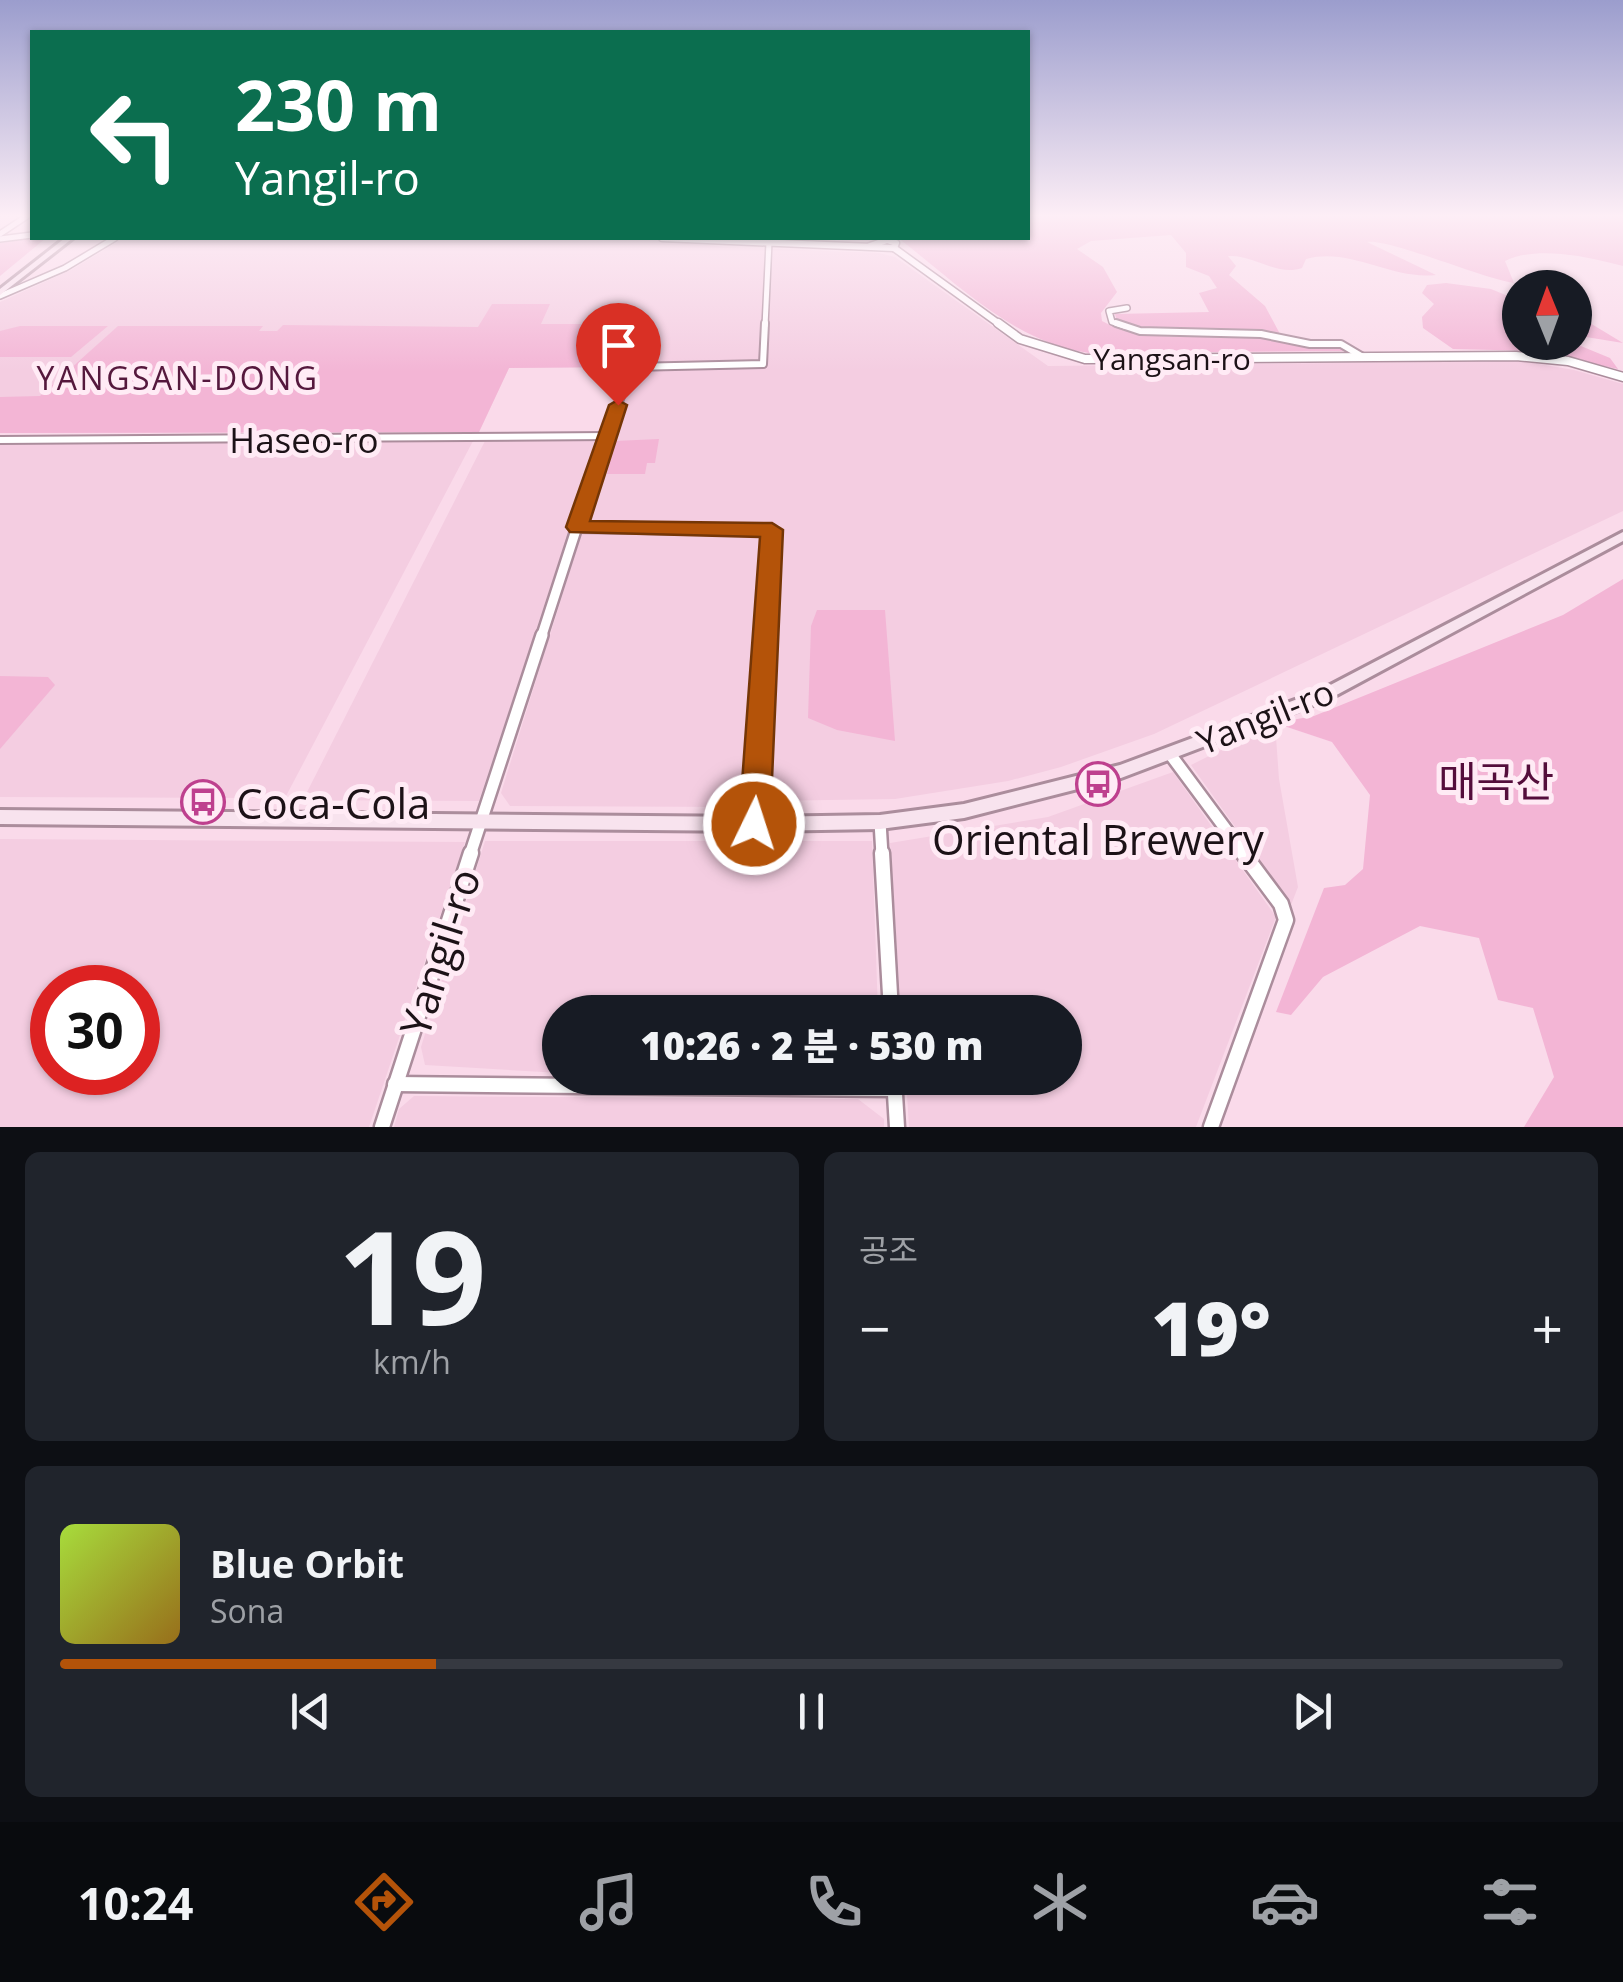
<!DOCTYPE html>
<html lang="ko">
<meta charset="utf-8">
<style>
body{margin:0;font-family:"Open Sans","Noto Sans KR",sans-serif;background:#20242c;color:#f1f3f6;height:100vh;display:flex;flex-direction:column;font-size:38px;white-space:nowrap}
*{box-sizing:border-box;margin:0}
p{font-size:32px;color:#9ea1a6}
.icon{flex:none;width:55px;height:55px;fill:none;stroke:currentColor;stroke-width:2;stroke-linecap:round;stroke-linejoin:round}
.map{position:relative;height:1127px;overflow:hidden}
.details{display:flex;flex-direction:column;gap:25px;padding:25px;background:#0d0f14;flex:1}
.details>*{flex:none}
.hud{position:absolute;left:30px;top:30px;width:1000px;height:210px;border-radius:0px;box-shadow:0 2px 8px #0004;background:#0b6e4f;color:#fff;overflow:hidden}
.needle{width:65px;rotate:359deg}
.controls{position:absolute;left:1502px;top:270px;display:grid;gap:20px}
.controls a{display:grid;place-items:center;width:90px;height:90px;border-radius:50%;background:#171b24;box-shadow:0 2px 8px #0004;font-size:50px}
.speed{position:absolute;left:30px;top:965px;display:flex;gap:20px;font-size:50px;font-weight:700;text-align:center}
.speed>*{display:grid;place-content:center;width:130px;height:130px;border-radius:50%;background:#171b24;box-shadow:0 2px 8px #0004;line-height:1}
.speed .limit{border:15px solid #d22;background:#fff;color:#111}
.pin{position:absolute;display:grid;place-items:center;width:85px;height:85px;color:#fff;margin:-102px -42px;border-radius:50% 50% 50% 0;rotate:-45deg;box-shadow:0 0 10px #0007}
.pin .icon{rotate:45deg}
.me{position:absolute;width:110px;margin:-55px;rotate:4deg;stroke-linejoin:round;filter:drop-shadow(0 0 8px #0008)}
.turn{display:flex;align-items:center;gap:35px;height:210px;padding:0 40px;font-size:45px}
.turn .icon{width:130px;height:130px;stroke-width:2.5}
.turn b{display:block;font-size:70px;line-height:85px}
.big{font-size:75px;font-weight:800;line-height:1.1}
.details .tile{flex:1;display:flex;flex-direction:column;justify-content:center;gap:15px;min-width:0;padding:0 35px;border-radius:15px;background:#20242c}
.details .dial{align-items:center;gap:0}
.dial b{font-size:130px;line-height:1}
.song{display:flex;align-items:center;gap:30px}
.cover{width:120px;height:120px;border-radius:15px;background:linear-gradient(135deg,hsl(80 70% 55%),hsl(40 70% 35%))}
.played{height:10px;border-radius:5px;background:linear-gradient(90deg,#b45309 25%,#363941 25%)}
.keys{display:flex;justify-content:space-around;direction:ltr}
.heat{display:flex;justify-content:space-between;align-items:center;font-size:55px;direction:ltr}
.details .tiles{flex:1;display:grid;gap:25px;grid-template-columns:1fr 1fr}
.tile:last-child{grid-column:span 2}
.trip{position:absolute;left:542px;top:995px;width:540px;height:100px;border-radius:50px;background:#171b24;box-shadow:0 2px 8px #0004;font-weight:800;line-height:100px;text-align:center}
.tabs{display:flex;height:160px;justify-content:space-around;align-items:center;background:#090b0e;color:#9ea1a6}
.tabs .icon{width:70px;height:70px}
.tabs .current{color:#b45309}
.tabs b{font-size:45px;color:#f1f3f6}
.map>svg:first-child{display:block}
</style>
<div class="map">
<svg width="1623" height="1127" viewBox="0 0 1623 1127">
<rect width="100%" height="100%" fill="#fadaea"/>
<g fill="#f4cde1" fill-rule="evenodd">
<path d="M 124,238 L 639,238 L 725,247 L 879,253 L 895,257 L 1048,366 L 1521,361 L 1574,370 L 1623,384 L 1623,511 L 1154,734 L 1061,767 L 1008,781 L 895,799 L 762,801 L 780,525 L 589,520 L 637,358 L 624,358 L 621,367 L 509,368 L 479,432 L 0,433 L 0,302 L 71,270 Z"/>
<path d="M 592,440 L 598,444 L 479,801 L 303,800 L 485,441 Z"/>
<path d="M 473,441 L 285,798 L 0,797 L 0,443 Z"/>
<path d="M 589,531 L 756,534 L 763,540 L 742,802 L 736,807 L 510,806 L 501,793 L 581,535 Z"/>
<path d="M 1275,723 L 1279,779 L 1298,887 L 1291,905 L 1191,765 Z"/>
<path d="M 1173,772 L 1276,917 L 1196,1127 L 909,1127 L 906,1078 L 1065,1078 L 1065,1012 L 901,1012 L 890,843 L 1048,817 Z"/>
<path d="M 0,839 L 465,842 L 369,1127 L 0,1127 ZM 52,988 L 138,988 L 138,1072 L 52,1072 Z"/>
<path d="M 485,841 L 872,841 L 878,1012 L 560,1012 L 560,1073 L 425,1065 L 421,1047 Z"/>
<path d="M 414,1096 L 858,1099 L 884,1119 L 884,1127 L 394,1127 L 399,1109 Z"/>
</g>
<g fill="#f3b5d5">
<path d="M 1028,214 L 1623,214 L 1623,266 C 1588,257 1538,245 1505,261 L 1514,283 C 1478,277 1388,238 1367,242 L 1436,275 C 1390,280 1351,247 1306,259 L 1302,268 C 1277,277 1254,254 1228,256 L 1236,266 L 1229,275 L 1265,306 L 1280,334 L 1143,328 L 1117,322 L 1115,314 L 1209,312 L 1199,293 L 1217,288 L 1209,276 L 1186,267 L 1186,253 L 1171,235 L 1091,241 L 1077,249 L 1103,267 L 1117,292 L 1101,313 L 1102,321 C 1148,347 1213,332 1264,336 C 1290,338 1316,343 1342,346 L 1350,351 L 1089,353 C 1014,343 956,282 898,238 L 1028,238 Z"/>
<path d="M 33,238 L 46,238 L 0,276 L 0,243 Z"/>
<path d="M 1446,283 L 1491,289 L 1520,301 L 1520,342 L 1575,342 L 1575,314 L 1623,343 L 1586,337 L 1576,344 L 1610,358 L 1618,369 L 1533,351 L 1453,349 L 1423,328 L 1422,317 L 1434,304 L 1422,293 L 1427,285 Z"/>
<path d="M 492,304 L 550,304 L 541,324 L 634,324 L 621,367 L 509,368 L 479,432 L 0,433 L 0,397 L 40,396 L 118,326 L 263,326 L 259,331 L 277,331 L 283,325 L 478,327 Z"/>
<path d="M 20,326 L 108,326 L 71,357 L 0,357 L 0,331 Z"/>
<path d="M 659,439 L 655,463 L 647,463 L 645,474 L 607,474 L 615,441 Z"/>
<path d="M 1623,579 L 1623,1127 L 1524,1127 L 1554,1077 L 1533,1008 L 1498,1000 L 1479,938 L 1420,926 L 1323,977 L 1291,1015 L 1276,1012 L 1324,888 L 1345,885 L 1363,869 L 1370,795 L 1332,742 L 1275,723 L 1314,716 L 1563,615 Z"/>
<path d="M 817,610 L 885,610 L 895,741 L 837,730 L 808,718 L 811,626 Z"/>
<path d="M 0,676 L 48,677 L 55,685 L 0,749 Z"/>
</g>
<g fill="none" stroke-linecap="round" stroke-linejoin="round">
<g stroke="#ab8d9c" stroke-width="8">
<g id="minor-far4">
<path d="M 0,234 L 30,214"/>
<path d="M 0,239 L 32,235"/>
<path d="M 0,296 L 65,268 L 115,238"/>
<path d="M 765,326 L 769,242"/>
<path d="M 1124,326 L 1112,322 L 1109,311 L 1127,308"/>
</g>
</g>
<g stroke="#ab8d9c" stroke-width="10">
<g id="minor-far3">
<path d="M 1116,323 L 1140,331 L 1261,334 L 1310,344 L 1341,344 L 1363,357"/>
<path d="M 0,440 L 609,436"/>
<path d="M 598,464 L 631,367 L 763,364 L 765,323"/>
</g>
</g>
<g stroke="#ab8d9c" stroke-width="14">
<g id="minor-far2">
<path d="M 577,527 L 772,530 L 766,638"/>
<path d="M 541,638 L 598,462"/>
</g>
</g>
<g stroke="#ab8d9c" stroke-width="16">
<g id="minor-far1">
<path d="M 1170,754 L 1245,855"/>
<path d="M 880,822 L 882,855"/>
<path d="M 755,824 L 766,635"/>
<path d="M 470,855 L 542,635"/>
</g>
</g>
<g stroke="#ab8d9c" stroke-width="19">
<g id="minor">
<path d="M 882,853 L 891,1012"/>
<path d="M 894,1078 L 897,1127"/>
<path d="M 395,1084 L 895,1089"/>
<path d="M 382,1127 L 471,853"/>
<path d="M 1211,1127 L 1286,920 L 1281,904 L 1243,853"/>
</g>
</g>
<g stroke="#ab8d9c" stroke-width="9">
<g id="tertiary-far1">
<path d="M 662,238 L 894,248"/>
<path d="M 870,246 L 887,240 L 896,243 L 894,248"/>
<path d="M 894,248 L 1002,326"/>
</g>
</g>
<g stroke="#ab8d9c" stroke-width="11">
<path id="tertiary" d="M 998,323 L 1020,339 L 1085,359 L 1516,356 L 1568,361 L 1623,377"/>
</g>
<g stroke="#ab8d9c" stroke-width="6">
<g id="secondary">
<path d="M 65,238 L 73,238 L 0,295 L 0,289 Z"/>
<path d="M 1623,532 L 1623,541 L 1329,699 L 1121,778 L 964,818 L 880,829 L 755,831 L 0,824 L 0,810 L 755,817 L 880,815 L 964,804 L 1120,765 L 1319,691 Z"/>
</g>
</g>
<use href="#minor-far4" stroke="#fff" stroke-width="5"/>
<use href="#minor-far3" stroke="#fff" stroke-width="6"/>
<use href="#minor-far2" stroke="#fff" stroke-width="9"/>
<use href="#minor-far1" stroke="#fff" stroke-width="11"/>
<use href="#minor" stroke="#fff" stroke-width="14"/>
<use href="#tertiary-far1" stroke="#fff" stroke-width="6"/>
<use href="#tertiary" stroke="#fff" stroke-width="8"/>
<use href="#secondary" fill="#f8e3ee" fill-rule="evenodd"/>
</g>
<linearGradient id="sky" x2="0" y2="1"><stop stop-color="#9b9dcd"/><stop offset="0.58" stop-color="#fdeef6"/><stop offset="1" stop-color="#fdeef6" stop-opacity="0"/></linearGradient>
<rect width="1623" height="372" fill="url(#sky)"/>
<path fill="#b45309" stroke="#753606" stroke-width="2.5" d="M 618,400 L 627,405 L 590,521 L 772,523 L 783,530 L 770,824 L 765,833 L 754,837 L 744,833 L 739,824 L 760,537 L 570,532 L 566,527 L 609,405 Z"/>
<defs>
<g id="bus-ring" transform="scale(2.25)"><circle r="9.5" fill="#ffebf5" stroke="#be408e" stroke-width="1.5"/><path d="M-5-6H5V4H4V6H2V4H-2V6H-4V4H-5ZM-3.5-4V0h7V-4ZM-3.5 1.2v1.5H-2V1.2ZM2 1.2v1.5H3.5V1.2Z" fill="#be408e"/></g>
</defs>
<g fill-rule="evenodd">
<use href="#bus-ring" x="1098" y="784"/>
<use href="#bus-ring" x="203" y="802"/>
</g>
<g text-anchor="middle" dominant-baseline="central" stroke-width="10" stroke-linejoin="round" paint-order="stroke">
<g font-size="30" fill="#1c1217" stroke="#ffebf5">
<text x="1172" y="358">Yangsan-ro</text>
</g>
<g font-size="32" letter-spacing="2.5" fill="#55183d" stroke="#ffebf5">
<text x="178" y="377">YANGSAN-DONG</text>
</g>
<g font-size="35" fill="#1c1217" stroke="#ffebf5">
<text x="304" y="439">Haseo-ro</text>
<text transform="translate(1265 716) rotate(-22)">Yangil-ro</text>
</g>
<g font-size="42" fill="#540d3b" stroke="#ffebf5">
<text x="1496" y="780">매곡산</text>
</g>
<g font-size="42" fill="#1c1217" stroke="#ffebf5" text-anchor="start">
<text x="236" y="802">Coca-Cola</text>
<text x="1098" y="838" text-anchor="middle">Oriental Brewery</text>
</g>
<g font-size="42" fill="#1c1217" stroke="#ffebf5">
<text transform="translate(439 952) rotate(-72)">Yangil-ro</text>
</g>
</g>
</svg>
<div class="controls">
<a><svg class="needle" viewBox="-14 -14 28 28"><path d="M0-13l5 13h-10z" fill="#e53935"/><path d="M0 13l5-13h-10z" fill="#9ea1a6"/></svg></a>
</div>
<div class="speed"><div class="limit">30</div></div>
<div class="pin" style="left:618px;top:405px;background:#d93025"><svg class="icon" aria-label="arrive" viewBox="0 0 24 24"><path d="M6 21V4h12l-3 4 3 4H6"/></svg></div>
<svg class="me" style="left:754px;top:824px" viewBox="-20 -20 40 40"><circle r="17" fill="#b45309" stroke="#fff" stroke-width="3"/><path d="M0-11L8 9 0 5-8 9z" fill="#fff"/></svg>
<div class="trip">10:26 · 2 분 · 530 m</div>
<div class="hud">
<div class="turn"><svg class="icon" aria-label="left" viewBox="0 0 24 24"><path d="M17 20v-9H6M10 6l-5 5 5 5"/></svg><div><b>230 m</b>Yangil-ro</div></div>
</div>
</div>
<section class="details">
<div class="tiles">
<div class="tile dial"><b>19</b><p>km/h</p></div>
<div class="tile"><p>공조</p>
<div class="heat"><a>−</a><b class="big">19°</b><a>+</a></div>
</div>
<div class="tile">
<div class="song"><i class="cover"></i><div><b>Blue Orbit</b><p>Sona</p></div></div>
<div class="played"></div>
<div class="keys"><svg class="icon" aria-label="previous" viewBox="0 0 24 24"><path d="M18 5L8 12l10 7zM5 5v14"/></svg><svg class="icon" aria-label="pause" viewBox="0 0 24 24"><path d="M8 5v14M16 5v14"/></svg><svg class="icon" aria-label="next" viewBox="0 0 24 24"><path d="M6 5l10 7-10 7zM19 5v14"/></svg></div>
</div>
</div>
</section>
<nav class="tabs">
<b>10:24</b>
<svg class="icon current" aria-label="directions" viewBox="0 0 24 24"><path d="M12 3l9 9-9 9-9-9zM9 14v-3h6M13 9l2 2-2 2"/></svg>
<svg class="icon" aria-label="music" viewBox="0 0 24 24"><path d="M9 18V5l10-2v13"/><circle cx="6" cy="18" r="3"/><circle cx="16" cy="16" r="3"/></svg>
<svg class="icon" aria-label="phone" viewBox="0 0 24 24"><path d="M5 4h4l2 5-3 2q2 4 5 5l2-3 5 2v4C11 20 4 13 5 4z"/></svg>
<svg class="icon" aria-label="climate" viewBox="0 0 24 24"><path d="M12 3v18M4 7l16 10M4 17L20 7"/></svg>
<svg class="icon" aria-label="car" viewBox="0 0 24 24"><path d="M5 17H2v-5l4-1 3-4h7l3 4 3 1v5h-3M9 17h6M6 11h13"/><circle cx="7" cy="17" r="2"/><circle cx="17" cy="17" r="2"/></svg>
<svg class="icon" aria-label="filters" viewBox="0 0 24 24"><path d="M4 7h16M4 17h16"/><circle cx="9" cy="7" r="2"/><circle cx="15" cy="17" r="2"/></svg>
</nav>
